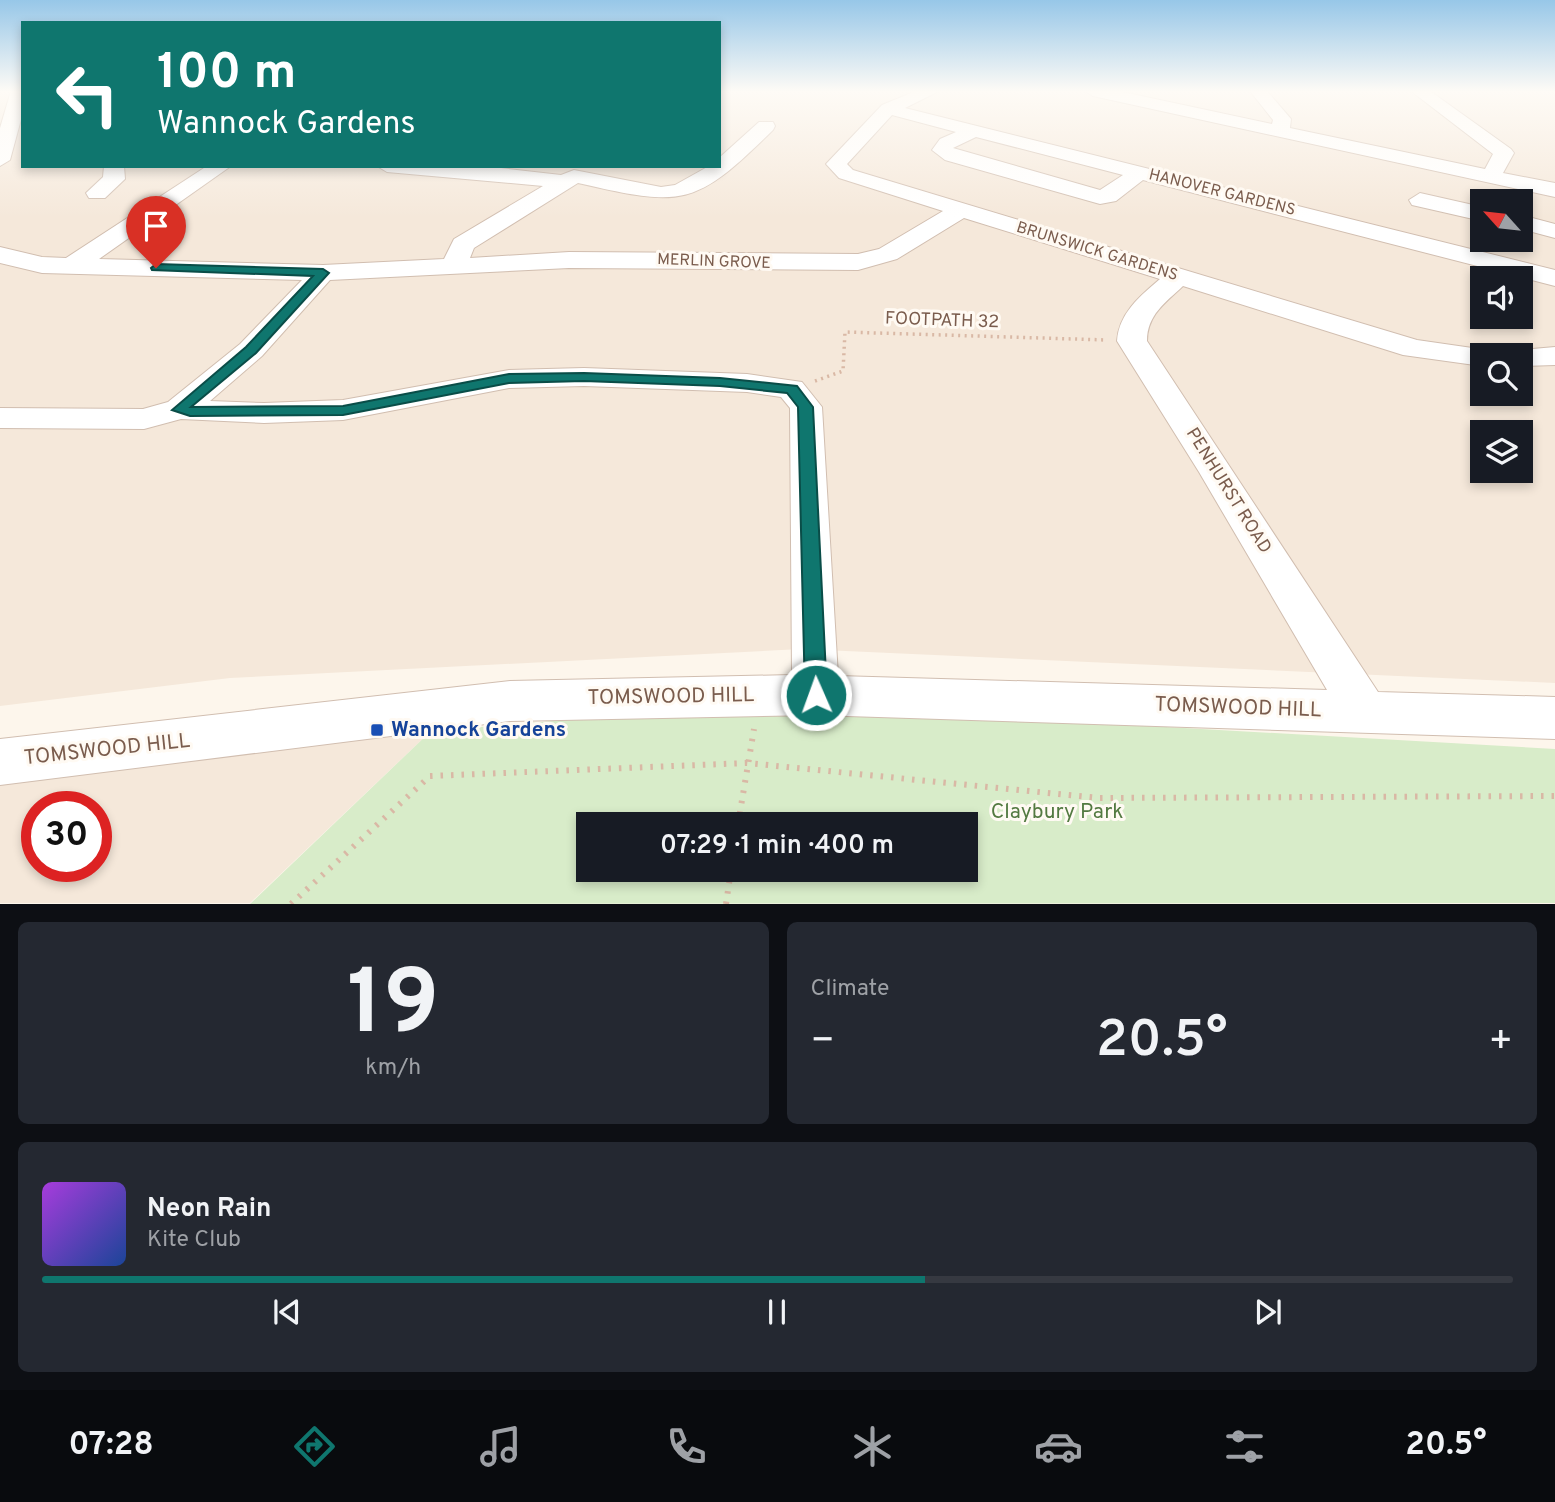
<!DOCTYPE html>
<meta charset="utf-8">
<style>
body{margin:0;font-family:Overpass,sans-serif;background:#242831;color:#f1f3f6;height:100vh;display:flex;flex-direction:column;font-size:26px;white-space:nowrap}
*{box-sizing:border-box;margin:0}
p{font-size:23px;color:#9ea1a6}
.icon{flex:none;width:38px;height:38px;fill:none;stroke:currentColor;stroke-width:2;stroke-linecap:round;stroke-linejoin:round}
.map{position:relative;height:904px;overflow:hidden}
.drawer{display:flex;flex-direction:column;gap:18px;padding:18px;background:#0d0f14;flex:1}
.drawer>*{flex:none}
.top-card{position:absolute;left:21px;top:21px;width:700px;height:147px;border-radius:0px;box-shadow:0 4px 10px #0003;background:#0f766e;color:#fff;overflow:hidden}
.needle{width:46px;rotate:297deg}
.fabs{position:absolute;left:1470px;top:189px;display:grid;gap:14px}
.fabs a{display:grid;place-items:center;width:63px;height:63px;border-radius:0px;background:#171b24;box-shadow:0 4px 10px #0003;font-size:35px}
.speed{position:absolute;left:21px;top:791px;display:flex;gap:14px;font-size:35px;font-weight:700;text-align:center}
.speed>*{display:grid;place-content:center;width:91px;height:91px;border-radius:50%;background:#171b24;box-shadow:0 4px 10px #0003;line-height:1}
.speed .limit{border:10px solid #d22;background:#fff;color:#111}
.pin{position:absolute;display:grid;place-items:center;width:60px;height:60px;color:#fff;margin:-72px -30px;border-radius:50% 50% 50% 0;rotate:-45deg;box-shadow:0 0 7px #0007}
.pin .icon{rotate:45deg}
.me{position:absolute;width:77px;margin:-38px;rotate:358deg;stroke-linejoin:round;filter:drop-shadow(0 0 5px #0008)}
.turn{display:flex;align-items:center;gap:24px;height:147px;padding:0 21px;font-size:32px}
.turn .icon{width:91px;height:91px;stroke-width:2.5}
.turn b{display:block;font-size:49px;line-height:60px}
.big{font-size:52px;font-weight:600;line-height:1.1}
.drawer .widget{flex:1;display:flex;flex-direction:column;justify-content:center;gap:10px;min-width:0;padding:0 24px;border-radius:10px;background:#242831}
.drawer .dial{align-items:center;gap:0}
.dial b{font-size:91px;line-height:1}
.song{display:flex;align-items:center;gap:21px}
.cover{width:84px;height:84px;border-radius:10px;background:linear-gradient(135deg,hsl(280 70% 55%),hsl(220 70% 35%))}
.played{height:7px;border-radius:4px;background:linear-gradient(90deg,#0f766e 60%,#363941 60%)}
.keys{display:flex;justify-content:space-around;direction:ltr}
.heat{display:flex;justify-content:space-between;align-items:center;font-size:38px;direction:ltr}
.drawer .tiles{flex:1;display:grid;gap:18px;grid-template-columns:1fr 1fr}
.widget:last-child{grid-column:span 2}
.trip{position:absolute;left:576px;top:812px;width:402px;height:70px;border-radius:0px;background:#171b24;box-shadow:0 4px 10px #0003;font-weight:600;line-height:70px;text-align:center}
.menu{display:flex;height:112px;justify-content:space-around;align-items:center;background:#090b0e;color:#9ea1a6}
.menu .icon{width:49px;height:49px}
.menu .on{color:#0f766e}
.menu b{font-size:32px;color:#f1f3f6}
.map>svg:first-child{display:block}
</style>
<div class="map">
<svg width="1555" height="904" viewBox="0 0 1555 904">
<rect width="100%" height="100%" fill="#fdf6ec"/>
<g fill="#f5e8da" fill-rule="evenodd">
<path d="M 0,91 L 23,91 L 23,166 L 719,166 L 719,91 L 1555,91 L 1555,683 L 801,649 L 230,678 L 0,706 ZM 1482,201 L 1521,201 L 1521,240 L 1482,240 ZM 1482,278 L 1521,278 L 1521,317 L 1482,317 ZM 1482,355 L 1521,355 L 1521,394 L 1482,394 ZM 1482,432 L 1521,432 L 1521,471 L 1482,471 Z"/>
<path d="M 431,731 L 250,903 L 0,903 L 0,782 ZM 37,807 L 96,807 L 96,866 L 37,866 Z"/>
</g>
<path fill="#d8ecc9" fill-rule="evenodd" d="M 760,704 L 1555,749 L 1555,903 L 250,904 L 431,731 ZM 588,824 L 966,824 L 966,870 L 588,870 Z"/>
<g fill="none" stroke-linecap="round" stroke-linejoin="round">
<g stroke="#d1beb0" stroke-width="2">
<g id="minor">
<path d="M 11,91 L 23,91 L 23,112 L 10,160 L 0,166 L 0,128 Z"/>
<path d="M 916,91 L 939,91 L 905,108 L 1555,270 L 1555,286 L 1143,180 L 1116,201 L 1100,204 L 945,160 L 932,150 L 940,139 L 956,132 L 892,115 L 847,164 L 853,170 L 1417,340 L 1493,351 L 1496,355 L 1482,355 L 1482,366 L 1403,355 L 1183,286 C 1165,303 1147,315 1147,341 L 1378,692 L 1555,697 L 1555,739 L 816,715 L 510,721 L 0,785 L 0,739 L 510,681 L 792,675 L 790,408 L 781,397 L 747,392 L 584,386 L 509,388 L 343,420 L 264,423 L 181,419 L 144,429 L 0,428 L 0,408 L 143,409 L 168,402 L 240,344 L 302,280 L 42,273 L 0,263 L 0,247 L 42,257 L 66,258 L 207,166 L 231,166 L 99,259 L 323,265 L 444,259 L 454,239 L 543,186 L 387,172 L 377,166 L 483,166 L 561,175 L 574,170 L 661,187 L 675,185 L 709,166 L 719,166 L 719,158 L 759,122 L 773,122 L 775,126 L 773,130 C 694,208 683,207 578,183 L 474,248 L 470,258 L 569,252 L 858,254 L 879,249 L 943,211 L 839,178 L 826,164 L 882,105 ZM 976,137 L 1123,175 L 1100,190 L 953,148 ZM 964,218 L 1160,279 C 1140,296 1119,313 1117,341 L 1199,472 L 1327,690 L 838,676 L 822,407 L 802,382 L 747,374 L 584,368 L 509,370 L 343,400 L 264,403 L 210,401 L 262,356 L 330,280 L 569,268 L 858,270 L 897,259 Z"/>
<path d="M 1085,91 L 1118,91 L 1272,124 L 1273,120 L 1250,91 L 1267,91 L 1291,119 L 1290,128 L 1485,169 L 1493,154 L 1411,91 L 1430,91 L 1511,149 L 1514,153 L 1503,173 L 1555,183 L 1555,197 L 1093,96 Z"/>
<path d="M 104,166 L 124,166 L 125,179 L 105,198 L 89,198 L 86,193 L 103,177 Z"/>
<path d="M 1420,193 L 1482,207 L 1482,221 L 1412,205 L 1409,200 Z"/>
<path d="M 1521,215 L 1555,224 L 1555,238 L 1521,229 Z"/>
<path d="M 1555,347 L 1555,365 L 1521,366 L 1521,355 L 1507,355 L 1510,351 Z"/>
</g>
</g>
<path stroke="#d9b8a5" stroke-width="3.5" stroke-dasharray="2 4.5" stroke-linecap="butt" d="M 815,381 L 843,371 L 845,332 L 1107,340"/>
<g stroke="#d9b8a5" stroke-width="6" stroke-dasharray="2.5 8" stroke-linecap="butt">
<path d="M 738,824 L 754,729"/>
<path d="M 291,904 L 430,776 L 747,763 L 1099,798 L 1555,796"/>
<path d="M 726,904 L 731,870"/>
</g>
<use href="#minor" fill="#fff" fill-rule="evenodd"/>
</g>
<linearGradient id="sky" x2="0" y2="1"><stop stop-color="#97c7e8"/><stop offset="0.42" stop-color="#fefbf6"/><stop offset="1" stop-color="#fefbf6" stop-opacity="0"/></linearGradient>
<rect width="1555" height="218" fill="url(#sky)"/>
<path fill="#0f766e" stroke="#0a4d48" stroke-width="2" d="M 156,264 L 323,269 L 329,273 L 256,353 L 191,407 L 343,406 L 509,374 L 584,373 L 720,378 L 797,386 L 813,407 L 827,695 L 824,701 L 816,704 L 808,701 L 805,695 L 798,407 L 787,393 L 720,386 L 584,381 L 509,383 L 343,415 L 190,416 L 172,410 L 246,347 L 313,276 L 152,270 L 151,268 Z"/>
<rect fill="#1a4fb4" stroke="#fffaf3" stroke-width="2.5" x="370" y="723" width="14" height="14" rx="3.5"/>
<g text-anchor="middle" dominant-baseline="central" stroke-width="6" stroke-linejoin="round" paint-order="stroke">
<g font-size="16" fill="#7a5c4d" stroke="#fffaf3">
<text transform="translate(1222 193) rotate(14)">HANOVER GARDENS</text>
<text transform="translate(1097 252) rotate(17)">BRUNSWICK GARDENS</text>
<text transform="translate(714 262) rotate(2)">MERLIN GROVE</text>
</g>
<g font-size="18" fill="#7a5c4d" stroke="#fffaf3">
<text transform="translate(942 321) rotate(2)">FOOTPATH 32</text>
<text transform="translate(1228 491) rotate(58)">PENHURST ROAD</text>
</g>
<g font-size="21" fill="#7a5c4d" stroke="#fffaf3">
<text transform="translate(671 697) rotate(-1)">TOMSWOOD HILL</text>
<text transform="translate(1238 708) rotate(2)">TOMSWOOD HILL</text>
<text transform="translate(107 750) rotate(-6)">TOMSWOOD HILL</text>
</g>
<g font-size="21" font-weight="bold" fill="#164399" stroke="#fffaf3" text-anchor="start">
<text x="391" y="730">Wannock Gardens</text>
</g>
<g font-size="21" fill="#537a41" stroke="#fffaf3">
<text x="1057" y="812">Claybury Park</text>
</g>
</g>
</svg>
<div class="fabs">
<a><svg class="needle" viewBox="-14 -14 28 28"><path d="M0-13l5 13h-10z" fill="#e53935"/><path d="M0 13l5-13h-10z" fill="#9ea1a6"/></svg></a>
<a><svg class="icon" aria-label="sound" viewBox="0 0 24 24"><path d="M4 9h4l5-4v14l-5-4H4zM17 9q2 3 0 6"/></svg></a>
<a><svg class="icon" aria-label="search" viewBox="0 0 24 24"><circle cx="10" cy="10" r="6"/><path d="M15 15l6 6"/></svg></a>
<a><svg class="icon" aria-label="layers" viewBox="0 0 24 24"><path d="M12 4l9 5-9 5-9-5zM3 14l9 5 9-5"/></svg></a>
</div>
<div class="speed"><div class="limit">30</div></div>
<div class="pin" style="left:156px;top:268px;background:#d93025"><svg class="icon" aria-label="arrive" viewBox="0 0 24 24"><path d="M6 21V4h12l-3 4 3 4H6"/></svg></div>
<svg class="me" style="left:816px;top:695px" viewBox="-20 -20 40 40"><circle r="17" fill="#0f766e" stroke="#fff" stroke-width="3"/><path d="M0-11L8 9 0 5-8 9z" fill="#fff"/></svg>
<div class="trip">07:29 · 1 min · 400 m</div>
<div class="top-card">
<div class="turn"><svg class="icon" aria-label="left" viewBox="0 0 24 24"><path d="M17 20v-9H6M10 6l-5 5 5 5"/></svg><div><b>100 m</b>Wannock Gardens</div></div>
</div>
</div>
<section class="drawer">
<div class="tiles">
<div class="widget dial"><b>19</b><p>km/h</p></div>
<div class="widget"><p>Climate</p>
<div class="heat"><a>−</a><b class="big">20.5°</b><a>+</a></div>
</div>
<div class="widget">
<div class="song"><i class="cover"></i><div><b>Neon Rain</b><p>Kite Club</p></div></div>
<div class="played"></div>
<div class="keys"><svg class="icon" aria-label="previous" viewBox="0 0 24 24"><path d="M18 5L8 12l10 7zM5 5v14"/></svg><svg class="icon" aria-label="pause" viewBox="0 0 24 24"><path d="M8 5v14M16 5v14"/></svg><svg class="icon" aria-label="next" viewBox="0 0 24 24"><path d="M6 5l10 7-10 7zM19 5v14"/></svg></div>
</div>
</div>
</section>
<nav class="menu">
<b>07:28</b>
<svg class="icon on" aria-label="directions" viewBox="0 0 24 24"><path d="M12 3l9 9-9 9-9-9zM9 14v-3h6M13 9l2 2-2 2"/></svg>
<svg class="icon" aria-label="music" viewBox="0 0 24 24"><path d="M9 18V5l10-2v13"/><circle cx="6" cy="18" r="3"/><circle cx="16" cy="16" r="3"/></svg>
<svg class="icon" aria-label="phone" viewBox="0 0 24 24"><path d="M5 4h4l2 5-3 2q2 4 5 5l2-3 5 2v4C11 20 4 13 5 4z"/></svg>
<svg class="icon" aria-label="climate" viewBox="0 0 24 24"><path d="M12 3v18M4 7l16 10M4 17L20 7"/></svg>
<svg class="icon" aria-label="car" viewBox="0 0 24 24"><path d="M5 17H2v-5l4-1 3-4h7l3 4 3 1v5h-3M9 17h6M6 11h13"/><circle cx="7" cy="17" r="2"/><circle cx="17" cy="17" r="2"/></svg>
<svg class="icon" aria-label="filters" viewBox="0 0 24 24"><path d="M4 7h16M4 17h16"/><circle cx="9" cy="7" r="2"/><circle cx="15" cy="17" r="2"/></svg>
<b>20.5°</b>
</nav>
